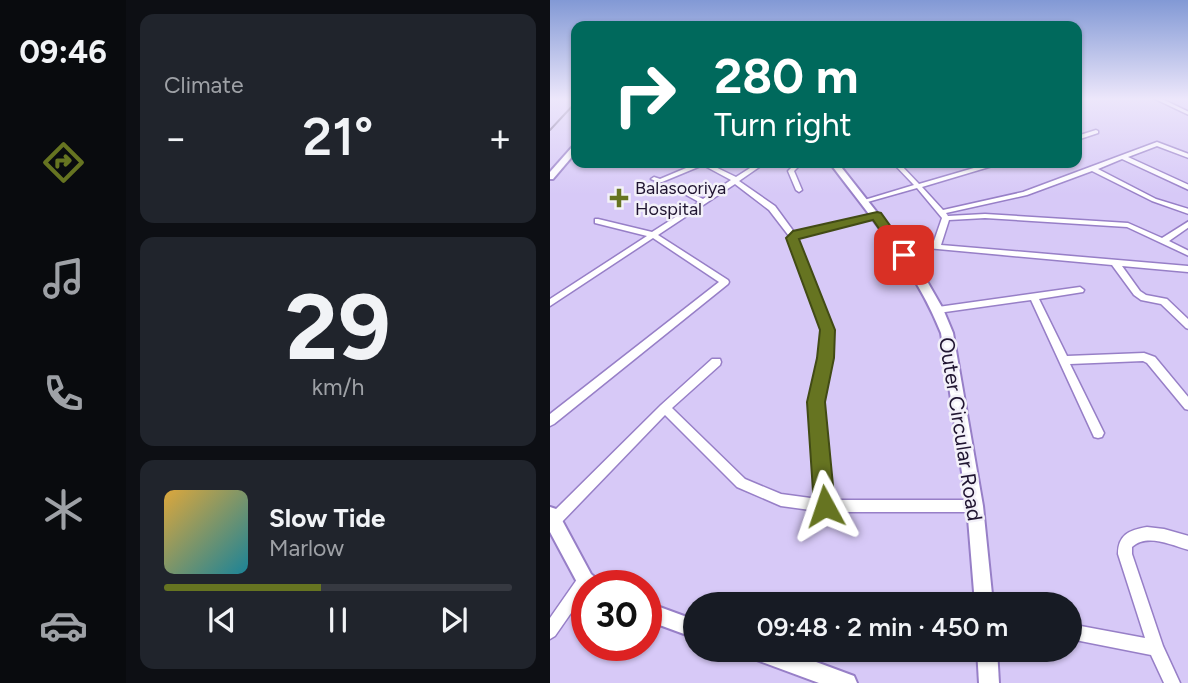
<!DOCTYPE html>
<meta charset="utf-8">
<style>
body{margin:0;font-family:Figtree,sans-serif;background:#20242c;color:#f1f3f6;height:100vh;display:flex;flex-direction:column;font-size:26px;white-space:nowrap}
*{box-sizing:border-box;margin:0}
p{font-size:23px;color:#9ea1a6}
.icon{flex:none;width:38px;height:38px;fill:none;stroke:currentColor;stroke-width:2;stroke-linecap:round;stroke-linejoin:round}
.map{position:relative;flex:1;overflow:hidden}
.details{display:flex;flex-direction:column;gap:14px;padding:14px;background:#0d0f14;width:424px}
.details>*{flex:none}
.hud{position:absolute;left:21px;top:21px;width:511px;height:147px;border-radius:14px;box-shadow:0 2px 5px #0004;background:#00695c;color:#fff;overflow:hidden}
.speed{position:absolute;left:21px;top:570px;display:flex;gap:14px;font-size:35px;font-weight:700;text-align:center}
.speed>*{display:grid;place-content:center;width:91px;height:91px;border-radius:50%;background:#171b24;box-shadow:0 2px 5px #0004;line-height:1}
.speed .limit{border:10px solid #d22;background:#fff;color:#111}
.pin{position:absolute;display:grid;place-items:center;width:60px;height:60px;color:#fff;margin:-30px;border-radius:14px;box-shadow:0 4px 10px #0006}
.me{position:absolute;width:77px;margin:-38px;rotate:355deg;stroke-linejoin:round;filter:drop-shadow(0 0 5px #0008)}
.turn{display:flex;align-items:center;gap:24px;height:147px;padding:0 28px;font-size:32px}
.turn .icon{width:91px;height:91px;stroke-width:2.5}
.turn b{display:block;font-size:49px;line-height:60px}
.big{font-size:52px;font-weight:600;line-height:1.1}
.details .widget{flex:1;display:flex;flex-direction:column;justify-content:center;gap:10px;min-width:0;padding:0 24px;border-radius:14px;background:#20242c}
.details .dial{align-items:center;gap:0}
.dial b{font-size:91px;line-height:1}
.song{display:flex;align-items:center;gap:21px}
.cover{width:84px;height:84px;border-radius:10px;background:linear-gradient(135deg,hsl(40 70% 55%),hsl(190 70% 35%))}
.played{height:7px;border-radius:4px;background:linear-gradient(90deg,#667421 45%,#363941 45%)}
.keys{display:flex;justify-content:space-around;direction:ltr}
.heat{display:flex;justify-content:space-between;align-items:center;font-size:38px;direction:ltr}
.trip{position:absolute;left:133px;top:592px;width:399px;height:70px;border-radius:35px;background:#171b24;box-shadow:0 2px 5px #0004;font-weight:600;line-height:70px;text-align:center}
main{display:flex;flex:1;min-height:0}
.menu{display:flex;flex-direction:column;width:126px;justify-content:space-around;align-items:center;background:#090b0e;color:#9ea1a6}
.menu .icon{width:49px;height:49px}
.menu .selected{color:#667421}
.menu b{font-size:32px;color:#f1f3f6}
.map>svg:first-child{display:block}
</style>
<main>
<nav class="menu">
<b>09:46</b>
<svg class="icon selected" aria-label="directions" viewBox="0 0 24 24"><path d="M12 3l9 9-9 9-9-9zM9 14v-3h6M13 9l2 2-2 2"/></svg>
<svg class="icon" aria-label="music" viewBox="0 0 24 24"><path d="M9 18V5l10-2v13"/><circle cx="6" cy="18" r="3"/><circle cx="16" cy="16" r="3"/></svg>
<svg class="icon" aria-label="phone" viewBox="0 0 24 24"><path d="M5 4h4l2 5-3 2q2 4 5 5l2-3 5 2v4C11 20 4 13 5 4z"/></svg>
<svg class="icon" aria-label="climate" viewBox="0 0 24 24"><path d="M12 3v18M4 7l16 10M4 17L20 7"/></svg>
<svg class="icon" aria-label="car" viewBox="0 0 24 24"><path d="M5 17H2v-5l4-1 3-4h7l3 4 3 1v5h-3M9 17h6M6 11h13"/><circle cx="7" cy="17" r="2"/><circle cx="17" cy="17" r="2"/></svg>
</nav>
<section class="details">
<div class="widget"><p>Climate</p>
<div class="heat"><a>−</a><b class="big">21°</b><a>+</a></div>
</div>
<div class="widget dial"><b>29</b><p>km/h</p></div>
<div class="widget">
<div class="song"><i class="cover"></i><div><b>Slow Tide</b><p>Marlow</p></div></div>
<div class="played"></div>
<div class="keys"><svg class="icon" aria-label="previous" viewBox="0 0 24 24"><path d="M18 5L8 12l10 7zM5 5v14"/></svg><svg class="icon" aria-label="pause" viewBox="0 0 24 24"><path d="M8 5v14M16 5v14"/></svg><svg class="icon" aria-label="next" viewBox="0 0 24 24"><path d="M6 5l10 7-10 7zM19 5v14"/></svg></div>
</div>
</section>
<div class="map">
<svg width="639" height="683" viewBox="0 0 639 683">
<rect width="100%" height="100%" fill="#d7c9f7"/>
<g fill="none" stroke-linecap="round" stroke-linejoin="round">
<g stroke="#977fc7" stroke-width="3">
<g id="minor">
<path d="M 603,98 L 610,98 L 639,112 L 639,115 Z"/>
<path d="M 546,130 L 548,131 L 548,133 L 527,140 L 527,136 Z"/>
<path d="M 607,142 L 639,154 L 639,158 L 607,146 L 578,157 L 639,185 L 639,190 L 572,159 L 548,169 L 606,199 L 639,209 L 639,214 L 602,201 L 542,171 L 477,195 L 396,213 L 398,216 L 435,214 L 578,223 L 612,238 L 639,221 L 639,227 L 619,241 L 639,251 L 639,256 L 577,227 L 435,218 L 399,220 L 391,245 L 639,266 L 639,272 L 572,266 L 590,291 L 596,295 L 617,299 L 639,320 L 639,329 L 636,328 L 611,304 L 591,300 L 584,295 L 562,265 L 344,245 L 341,245 L 341,241 L 383,244 L 392,218 L 367,188 L 314,203 L 311,201 L 364,185 L 343,163 L 349,163 L 369,184 L 441,163 L 450,163 L 449,164 L 372,187 L 393,210 L 473,192 Z"/>
<path d="M 148,163 L 157,163 L 186,177 L 208,163 L 215,163 L 189,181 L 225,206 L 244,232 L 327,214 L 331,216 L 327,218 L 250,236 L 246,239 L 283,330 L 281,358 L 271,402 L 281,500 L 425,500 L 430,501 L 431,506 L 430,511 L 425,512 L 275,512 L 231,506 L 187,487 L 115,415 L 9,525 L 4,526 L 0,525 L 0,515 L 111,405 L 162,359 L 170,359 L 171,362 L 170,365 L 122,408 L 195,479 L 231,494 L 268,499 L 261,402 L 271,358 L 273,330 L 238,238 L 239,236 L 219,210 L 185,184 L 108,235 L 178,280 L 179,282 L 178,284 L 4,424 L 0,426 L 0,414 L 169,282 L 103,238 L 0,306 L 0,299 L 97,236 L 45,223 L 45,219 L 48,219 L 102,232 L 149,202 L 129,191 L 129,189 L 133,189 L 153,199 L 181,180 L 153,165 L 112,182 L 108,182 L 101,179 L 104,177 L 110,179 Z"/>
<path d="M 249,163 L 260,163 L 249,166 L 244,171 L 252,190 L 249,192 L 246,190 L 238,171 L 245,164 Z"/>
<path d="M 530,287 L 534,290 L 533,292 L 489,299 L 517,356 L 594,353 L 605,357 L 639,398 L 639,410 L 635,409 L 597,363 L 593,361 L 520,364 L 554,433 L 552,437 L 548,438 L 544,437 L 481,300 L 388,313 L 383,310 L 388,307 Z"/>
<path d="M 597,527 L 614,529 L 639,536 L 639,550 C 621,545 597,533 582,547 L 582,554 L 613,646 L 630,683 L 614,683 L 601,655 L 520,639 L 520,624 L 595,638 L 568,554 C 568,535 579,530 597,527 Z"/>
<path d="M 35,573 L 40,575 L 42,580 L 40,585 L 37,586 L 37,590 L 5,636 L 0,639 L 0,618 L 30,575 Z"/>
</g>
</g>
<g stroke="#977fc7" stroke-width="4">
<g id="tertiary">
<path d="M 23,146 L 26,146 L 26,152 L 3,179 L 0,179 L 0,172 Z"/>
<path d="M 280,163 L 288,163 L 366,262 L 393,309 L 403,333 L 433,506 L 443,604 L 425,604 L 417,506 L 391,333 C 365,268 321,218 280,163 Z"/>
<path d="M 0,507 L 6,509 L 41,574 L 48,580 L 51,586 L 37,586 L 37,593 L 29,586 L 0,532 Z"/>
<path d="M 96,602 L 145,620 L 145,638 L 96,620 Z"/>
<path d="M 193,649 L 231,649 L 304,676 L 307,683 L 269,683 L 196,656 Z"/>
<path d="M 427,649 L 447,649 L 449,683 L 429,683 Z"/>
</g>
</g>
<use href="#minor" fill="#fff" fill-rule="evenodd"/>
<use href="#tertiary" fill="#fff" fill-rule="evenodd"/>
<path stroke="#6c6083" stroke-width="2" d="M 0,130 L 26,102"/>
</g>
<linearGradient id="sky" x2="0" y2="1"><stop stop-color="#8299d5"/><stop offset="0.51" stop-color="#ede7fb"/><stop offset="1" stop-color="#ede7fb" stop-opacity="0"/></linearGradient>
<rect width="639" height="194" fill="url(#sky)"/>
<path fill="#667421" stroke="#424b15" stroke-width="2" d="M 327,212 L 331,213 L 359,252 L 359,258 L 349,258 L 323,220 L 249,239 L 285,330 L 284,358 L 275,402 L 285,506 L 282,514 L 275,517 L 267,514 L 264,506 L 257,402 L 267,358 L 270,330 L 236,238 L 243,231 Z"/>
<path fill="#667421" stroke="#f3f1f9" stroke-width="2.5" d="M65.5 187.5h7v7h7v7h-7v7h-7v-7h-7v-7h7z"/>
<g text-anchor="middle" dominant-baseline="central" stroke-width="5" stroke-linejoin="round" paint-order="stroke">
<g font-size="18" fill="#201531" stroke="#f3f1f9" text-anchor="start">
<text x="85" y="188">Balasooriya<tspan x="85" dy="21">Hospital</tspan></text>
</g>
<g font-size="21" fill="#201531" stroke="#f3f1f9">
<text transform="translate(411 429) rotate(81)">Outer Circular Road</text>
</g>
</g>
</svg>
<div class="speed"><div class="limit">30</div></div>
<div class="pin" style="left:354px;top:255px;background:#d93025"><svg class="icon" aria-label="arrive" viewBox="0 0 24 24"><path d="M6 21V4h12l-3 4 3 4H6"/></svg></div>
<svg class="me" style="left:275px;top:506px" viewBox="-20 -20 40 40"><path d="M0-17L14 15 0 8-14 15z" fill="#667421" stroke="#fff" stroke-width="4"/></svg>
<div class="trip">09:48 · 2 min · 450 m</div>
<div class="hud">
<div class="turn"><svg class="icon" aria-label="right" viewBox="0 0 24 24"><path d="M7 20v-9h11M14 6l5 5-5 5"/></svg><div><b>280 m</b>Turn right</div></div>
</div>
</div>
</main>
